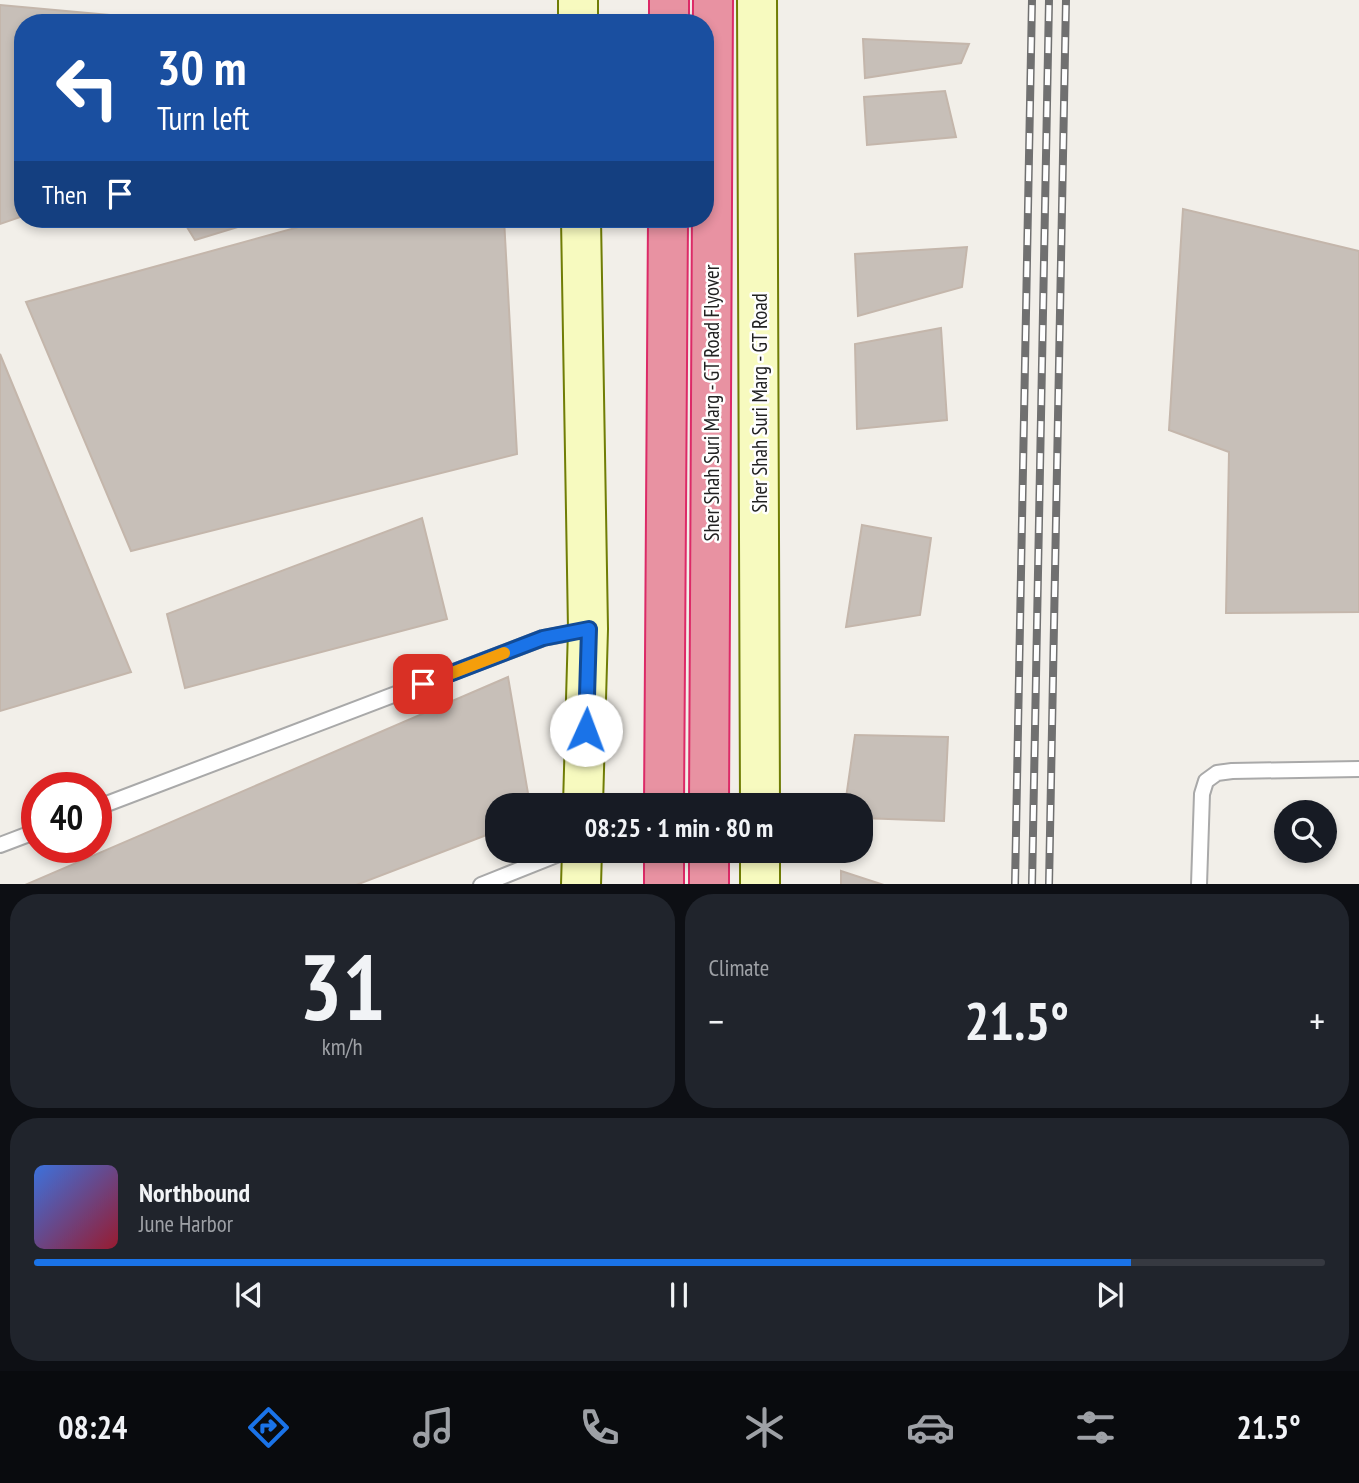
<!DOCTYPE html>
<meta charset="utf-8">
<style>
body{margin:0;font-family:"PT Sans Narrow",sans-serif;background:#20242c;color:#f1f3f6;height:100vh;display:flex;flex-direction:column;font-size:26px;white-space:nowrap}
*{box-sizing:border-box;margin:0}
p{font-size:23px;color:#9ea1a6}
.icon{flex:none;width:38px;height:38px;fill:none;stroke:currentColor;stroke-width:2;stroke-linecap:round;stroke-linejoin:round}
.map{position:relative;height:884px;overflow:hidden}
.panel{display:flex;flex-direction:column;gap:10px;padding:10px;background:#0d0f14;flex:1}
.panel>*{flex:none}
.guide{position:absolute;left:14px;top:14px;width:700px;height:214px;border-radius:28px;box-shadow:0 4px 10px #0003;background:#1a4fa0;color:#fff;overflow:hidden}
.tools{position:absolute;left:1274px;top:800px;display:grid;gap:14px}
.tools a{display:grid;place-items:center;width:63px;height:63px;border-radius:50%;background:#171b24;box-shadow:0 4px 10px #0003;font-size:35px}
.speed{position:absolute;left:21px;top:772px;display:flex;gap:14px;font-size:35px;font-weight:700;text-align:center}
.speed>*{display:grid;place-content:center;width:91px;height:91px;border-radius:50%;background:#171b24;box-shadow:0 4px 10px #0003;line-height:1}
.speed .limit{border:10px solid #d22;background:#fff;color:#111}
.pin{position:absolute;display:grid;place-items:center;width:60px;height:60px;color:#fff;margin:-30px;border-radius:14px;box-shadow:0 4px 10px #0006}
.me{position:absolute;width:77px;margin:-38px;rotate:2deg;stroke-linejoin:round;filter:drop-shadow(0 0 5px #0008)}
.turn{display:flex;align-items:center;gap:24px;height:147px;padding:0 28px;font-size:32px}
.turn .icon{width:91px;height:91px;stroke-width:2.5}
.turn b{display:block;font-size:49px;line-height:60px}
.then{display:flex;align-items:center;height:66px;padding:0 28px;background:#0003;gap:14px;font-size:26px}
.big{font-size:52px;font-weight:700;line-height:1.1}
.panel .tile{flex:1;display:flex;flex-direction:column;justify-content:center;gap:10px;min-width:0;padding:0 24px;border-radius:28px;background:#20242c}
.panel .dial{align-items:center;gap:0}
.dial b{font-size:91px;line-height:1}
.song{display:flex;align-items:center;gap:21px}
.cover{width:84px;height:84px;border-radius:10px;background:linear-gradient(135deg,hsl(220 70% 55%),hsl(350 70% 35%))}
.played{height:7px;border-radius:4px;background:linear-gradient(90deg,#1a73e8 85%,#363941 85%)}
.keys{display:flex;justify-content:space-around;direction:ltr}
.heat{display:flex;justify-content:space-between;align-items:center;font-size:38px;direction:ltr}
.panel .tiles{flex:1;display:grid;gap:10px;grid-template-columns:1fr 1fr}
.tile:last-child{grid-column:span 2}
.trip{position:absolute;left:485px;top:793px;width:388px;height:70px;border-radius:28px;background:#171b24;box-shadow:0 4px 10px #0003;font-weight:700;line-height:70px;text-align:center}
.menu{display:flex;height:112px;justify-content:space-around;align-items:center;background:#090b0e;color:#9ea1a6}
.menu .icon{width:49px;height:49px}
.menu .selected{color:#1a73e8}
.menu b{font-size:32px;color:#f1f3f6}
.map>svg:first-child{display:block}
</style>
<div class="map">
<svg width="1359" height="885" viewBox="0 0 1359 885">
<rect width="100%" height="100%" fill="#f2efe9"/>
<g fill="#c7bfb8" stroke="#c4b6ab" stroke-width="2">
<path d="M 0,5 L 198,23 L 23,23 L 23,216 L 0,224 Z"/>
<path d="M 863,39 L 969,44 L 961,63 L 865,78 Z"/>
<path d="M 945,91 L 956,137 L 867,145 L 864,97 Z"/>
<path d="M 1183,209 L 1359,251 L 1359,612 L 1226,613 L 1229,452 L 1169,430 Z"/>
<path d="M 182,219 L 264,219 L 195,240 Z"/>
<path d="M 328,219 L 504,219 L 517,454 L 131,551 L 26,302 Z"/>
<path d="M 967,247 L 962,287 L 858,316 L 855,254 Z"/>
<path d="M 941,328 L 947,420 L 857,429 L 855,344 Z"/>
<path d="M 0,354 L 131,672 L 0,711 Z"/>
<path d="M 422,518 L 447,619 L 185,688 L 167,614 Z"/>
<path d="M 862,525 L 931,538 L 920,615 L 846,627 Z"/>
<path d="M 508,677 L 530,805 L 497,805 L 497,831 L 356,885 L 25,885 Z"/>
<path d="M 855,735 L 948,737 L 944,821 L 861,818 L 861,805 L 845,805 Z"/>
<path d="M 841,871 L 884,885 L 841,885 Z"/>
</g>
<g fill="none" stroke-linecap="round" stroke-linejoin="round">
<g stroke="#a9a9a9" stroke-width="18">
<g id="lane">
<path d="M 96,808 L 543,638 L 587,630"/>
<path d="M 0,845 L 37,831"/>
<path d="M 481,885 L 569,850"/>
<path d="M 1199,885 L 1202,794 L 1206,781 L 1217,773 L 1232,771 L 1359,769"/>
</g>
</g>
<g stroke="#707d05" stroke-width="42">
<g id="secondary">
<path d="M 578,0 L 578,23"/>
<path d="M 757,0 L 760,805"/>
<path d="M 581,219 L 588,629 L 583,805"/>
<path d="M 581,885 L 582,850"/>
<path d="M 760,885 L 760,850"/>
</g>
</g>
<g stroke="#dc2a67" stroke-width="42">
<g id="highway">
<path d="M 669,23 L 669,0"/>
<path d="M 664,805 L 668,219"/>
<path d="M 709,805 L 713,0"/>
<path d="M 664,885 L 664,850"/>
<path d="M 709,885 L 709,850"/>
</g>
</g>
<use href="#lane" stroke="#fff" stroke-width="14"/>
<use href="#secondary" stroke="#f7fabf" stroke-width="38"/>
<use href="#highway" stroke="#e892a2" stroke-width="38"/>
<g stroke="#707070" stroke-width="8">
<g id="rail">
<path d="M 1015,885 L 1032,0"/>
<path d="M 1032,885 L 1049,0"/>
<path d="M 1049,885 L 1066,0"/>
</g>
</g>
<use href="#rail" stroke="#fff" stroke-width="5" stroke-dasharray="16" stroke-linecap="butt"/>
</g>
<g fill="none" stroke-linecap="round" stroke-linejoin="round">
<g stroke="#114b97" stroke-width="18">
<path id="route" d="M 423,684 L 543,638 L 589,629 L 586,730"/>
</g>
<use href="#route" stroke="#1a73e8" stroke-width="12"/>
<path stroke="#f59e0b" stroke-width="12" d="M 452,673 L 504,653"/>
</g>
<g text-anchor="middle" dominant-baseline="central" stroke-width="5" stroke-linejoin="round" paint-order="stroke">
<g font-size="21" fill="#222" stroke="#fff">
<text transform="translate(711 403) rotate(-90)">Sher Shah Suri Marg - GT Road Flyover</text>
<text transform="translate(759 403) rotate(-90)">Sher Shah Suri Marg - GT Road</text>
</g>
</g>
</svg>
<div class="tools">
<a><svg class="icon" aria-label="search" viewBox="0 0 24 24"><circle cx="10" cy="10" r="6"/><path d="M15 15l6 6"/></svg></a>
</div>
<div class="speed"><div class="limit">40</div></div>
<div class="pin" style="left:423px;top:684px;background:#d93025"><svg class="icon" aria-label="arrive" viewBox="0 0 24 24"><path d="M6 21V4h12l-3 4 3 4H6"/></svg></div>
<svg class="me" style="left:586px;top:730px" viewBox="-20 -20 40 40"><circle r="19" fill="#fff"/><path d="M0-13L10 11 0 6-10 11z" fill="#1a73e8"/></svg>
<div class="trip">08:25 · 1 min · 80 m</div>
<div class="guide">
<div class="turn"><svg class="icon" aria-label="left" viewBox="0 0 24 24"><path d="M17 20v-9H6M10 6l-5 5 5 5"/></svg><div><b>30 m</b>Turn left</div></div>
<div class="then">Then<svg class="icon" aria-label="arrive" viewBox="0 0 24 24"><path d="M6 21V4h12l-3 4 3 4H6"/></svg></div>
</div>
</div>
<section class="panel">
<div class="tiles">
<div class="tile dial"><b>31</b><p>km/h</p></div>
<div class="tile"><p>Climate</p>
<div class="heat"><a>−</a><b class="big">21.5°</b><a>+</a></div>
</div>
<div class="tile">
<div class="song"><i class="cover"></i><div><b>Northbound</b><p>June Harbor</p></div></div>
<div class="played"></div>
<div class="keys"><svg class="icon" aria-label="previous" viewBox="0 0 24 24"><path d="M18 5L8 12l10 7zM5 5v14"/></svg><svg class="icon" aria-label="pause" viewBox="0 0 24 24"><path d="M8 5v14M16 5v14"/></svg><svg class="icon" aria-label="next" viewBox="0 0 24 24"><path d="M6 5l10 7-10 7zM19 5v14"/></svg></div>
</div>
</div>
</section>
<nav class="menu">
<b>08:24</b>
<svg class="icon selected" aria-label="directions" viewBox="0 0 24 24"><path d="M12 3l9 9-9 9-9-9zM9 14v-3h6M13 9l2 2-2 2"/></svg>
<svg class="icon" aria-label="music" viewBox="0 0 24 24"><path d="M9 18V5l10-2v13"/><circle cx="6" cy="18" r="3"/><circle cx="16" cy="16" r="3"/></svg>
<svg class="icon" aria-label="phone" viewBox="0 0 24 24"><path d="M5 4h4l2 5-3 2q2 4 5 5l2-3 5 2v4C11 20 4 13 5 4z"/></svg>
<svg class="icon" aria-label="climate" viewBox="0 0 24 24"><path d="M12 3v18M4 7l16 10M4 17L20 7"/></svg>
<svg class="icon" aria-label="car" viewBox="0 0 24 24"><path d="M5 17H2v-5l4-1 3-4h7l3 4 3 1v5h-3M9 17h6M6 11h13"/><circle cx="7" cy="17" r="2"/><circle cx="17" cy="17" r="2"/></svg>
<svg class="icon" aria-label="filters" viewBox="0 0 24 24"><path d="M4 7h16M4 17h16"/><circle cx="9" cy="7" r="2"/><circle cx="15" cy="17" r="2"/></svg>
<b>21.5°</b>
</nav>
